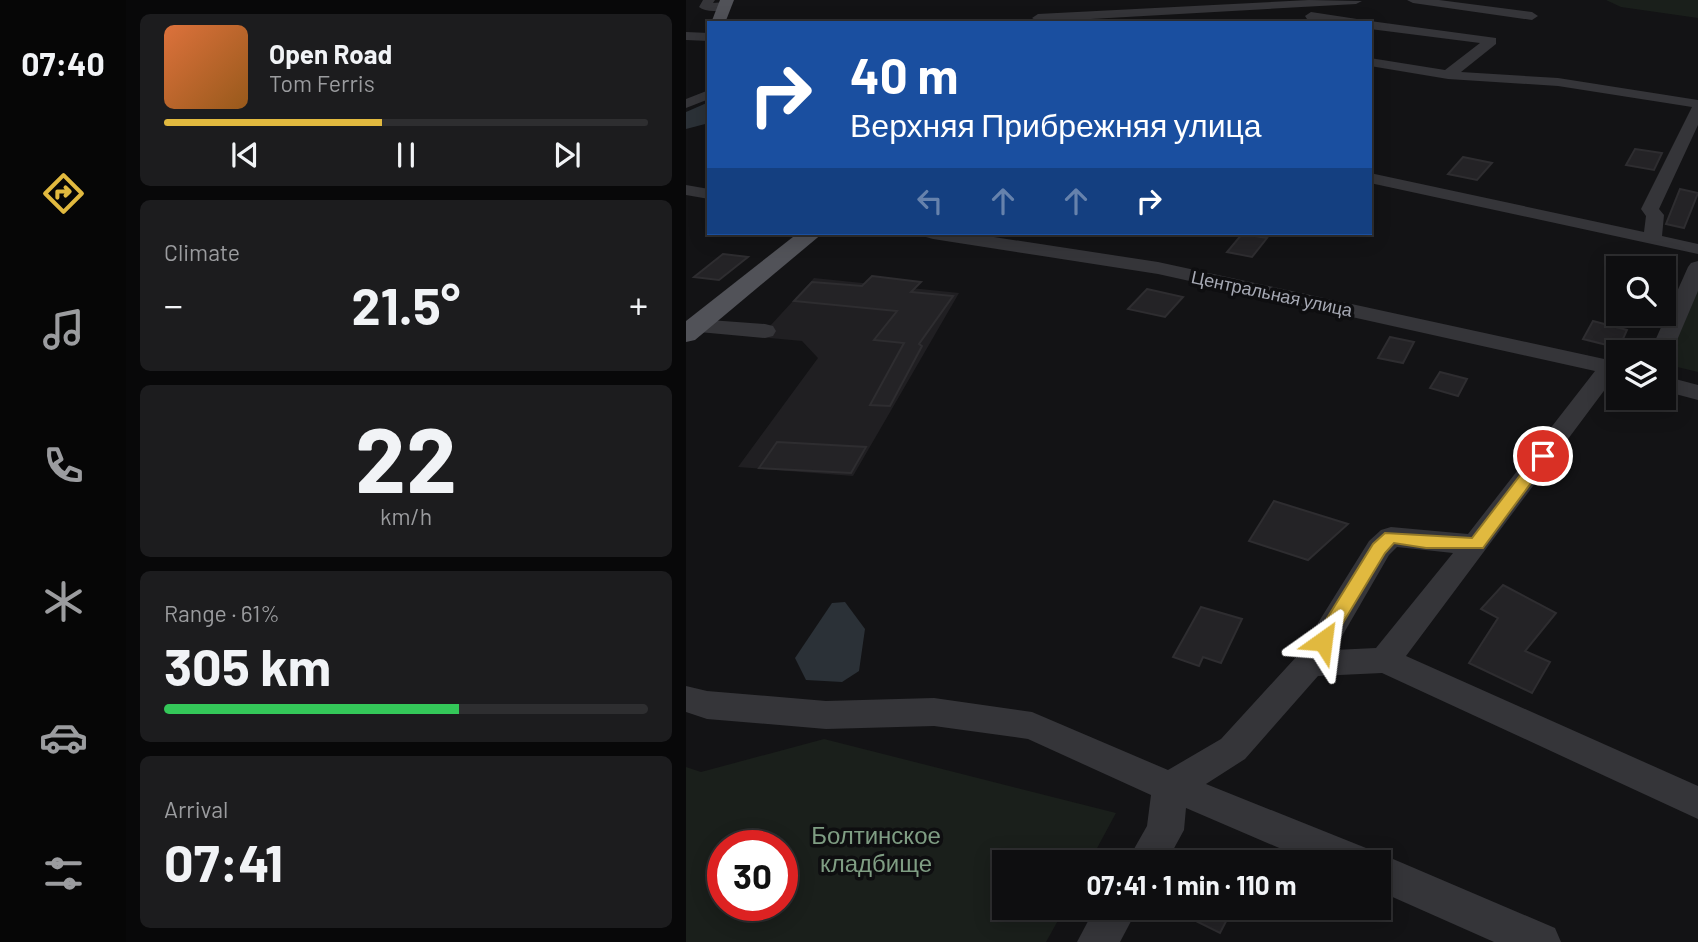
<!DOCTYPE html>
<meta charset="utf-8">
<style>
body{margin:0;font-family:Barlow,sans-serif;background:#1c1c1e;color:#f1f3f6;height:100vh;display:flex;flex-direction:column;font-size:26px;white-space:nowrap}
*{box-sizing:border-box;margin:0}
p{font-size:23px;color:#9b9c9f}
.icon{flex:none;width:38px;height:38px;fill:none;stroke:currentColor;stroke-width:2;stroke-linecap:round;stroke-linejoin:round}
.map{position:relative;flex:1;overflow:hidden}
.drawer{display:flex;flex-direction:column;gap:14px;padding:14px;background:#080809;width:560px}
.drawer>*{flex:none}
.hud{position:absolute;left:21px;top:21px;width:665px;height:214px;border-radius:0px;box-shadow:0 4px 18px #0003,0 0 0 2px #2e2e30;background:#1a4fa0;color:#fff;overflow:hidden}
.fabs{position:absolute;left:920px;top:256px;display:grid;gap:14px}
.fabs a{display:grid;place-items:center;width:70px;height:70px;border-radius:0px;background:#0e0e10;box-shadow:0 4px 18px #0003,0 0 0 2px #2e2e30;font-size:35px}
.speed{position:absolute;left:21px;top:830px;display:flex;gap:14px;font-size:35px;font-weight:700;text-align:center}
.speed>*{display:grid;place-content:center;width:91px;height:91px;border-radius:50%;background:#0e0e10;box-shadow:0 4px 18px #0003,0 0 0 2px #2e2e30;line-height:1}
.speed .limit{border:10px solid #d22;background:#fff;color:#111}
.pin{position:absolute;display:grid;place-items:center;width:60px;height:60px;color:#fff;margin:-30px;border:4px solid #fff;border-radius:50%;box-shadow:0 2px 7px #0007}
.me{position:absolute;width:77px;margin:-38px;rotate:31deg;stroke-linejoin:round;filter:drop-shadow(0 0 5px #0008)}
.turn{display:flex;align-items:center;gap:24px;height:147px;padding:0 28px;font-size:32px}
.turn .icon{width:91px;height:91px;stroke-width:2.5}
.turn b{display:block;font-size:49px;line-height:60px}
.lanes{display:flex;align-items:center;height:66px;padding:0 28px;background:#0003;justify-content:center;gap:35px;direction:ltr}
.lanes .off{opacity:.35}
.big{font-size:52px;font-weight:700;line-height:1.1}
.drawer .tile{flex:1;display:flex;flex-direction:column;justify-content:center;gap:10px;min-width:0;padding:0 24px;border-radius:10px;background:#1c1c1e}
.drawer .dial{align-items:center;gap:0}
.dial b{font-size:91px;line-height:1}
.song{display:flex;align-items:center;gap:21px}
.cover{width:84px;height:84px;border-radius:10px;background:linear-gradient(135deg,hsl(20 70% 55%),hsl(30 70% 35%))}
.played{height:7px;border-radius:4px;background:linear-gradient(90deg,#e1b93f 45%,#2e2e30 45%)}
.keys{display:flex;justify-content:space-around;direction:ltr}
.heat{display:flex;justify-content:space-between;align-items:center;font-size:38px;direction:ltr}
.charge{height:10px;border-radius:5px;background:linear-gradient(90deg,#34c759 61%,#2e2e30 0)}
.trip{position:absolute;left:306px;top:850px;width:399px;height:70px;border-radius:0px;background:#0e0e10;box-shadow:0 4px 18px #0003,0 0 0 2px #2e2e30;font-weight:700;line-height:70px;text-align:center}
main{display:flex;flex:1;min-height:0}
.menu{display:flex;flex-direction:column;width:126px;justify-content:space-around;align-items:center;background:#060606;color:#9b9c9f}
.menu .icon{width:49px;height:49px}
.menu .selected{color:#e1b93f}
.menu b{font-size:32px;color:#f1f3f6}
.map>svg:first-child{display:block}
</style>
<main>
<nav class="menu">
<b>07:40</b>
<svg class="icon selected" aria-label="directions" viewBox="0 0 24 24"><path d="M12 3l9 9-9 9-9-9zM9 14v-3h6M13 9l2 2-2 2"/></svg>
<svg class="icon" aria-label="music" viewBox="0 0 24 24"><path d="M9 18V5l10-2v13"/><circle cx="6" cy="18" r="3"/><circle cx="16" cy="16" r="3"/></svg>
<svg class="icon" aria-label="phone" viewBox="0 0 24 24"><path d="M5 4h4l2 5-3 2q2 4 5 5l2-3 5 2v4C11 20 4 13 5 4z"/></svg>
<svg class="icon" aria-label="climate" viewBox="0 0 24 24"><path d="M12 3v18M4 7l16 10M4 17L20 7"/></svg>
<svg class="icon" aria-label="car" viewBox="0 0 24 24"><path d="M5 17H2v-5l4-1 3-4h7l3 4 3 1v5h-3M9 17h6M6 11h13"/><circle cx="7" cy="17" r="2"/><circle cx="17" cy="17" r="2"/></svg>
<svg class="icon" aria-label="filters" viewBox="0 0 24 24"><path d="M4 7h16M4 17h16"/><circle cx="9" cy="7" r="2"/><circle cx="15" cy="17" r="2"/></svg>
</nav>
<section class="drawer">
<div class="tile">
<div class="song"><i class="cover"></i><div><b>Open Road</b><p>Tom Ferris</p></div></div>
<div class="played"></div>
<div class="keys"><svg class="icon" aria-label="previous" viewBox="0 0 24 24"><path d="M18 5L8 12l10 7zM5 5v14"/></svg><svg class="icon" aria-label="pause" viewBox="0 0 24 24"><path d="M8 5v14M16 5v14"/></svg><svg class="icon" aria-label="next" viewBox="0 0 24 24"><path d="M6 5l10 7-10 7zM19 5v14"/></svg></div>
</div>
<div class="tile"><p>Climate</p>
<div class="heat"><a>−</a><b class="big">21.5°</b><a>+</a></div>
</div>
<div class="tile dial"><b>22</b><p>km/h</p></div>
<div class="tile"><p>Range · 61%</p><b class="big">305 km</b><div class="charge"></div></div>
<div class="tile"><p>Arrival</p><b class="big">07:41</b></div>
</section>
<div class="map">
<svg width="1012" height="942" viewBox="0 0 1012 942">
<rect width="100%" height="100%" fill="#131315"/>
<path fill="#201f22" d="M 128,278 L 273,293 L 167,476 L 52,467 L 132,358 L 116,341 L 74,337 Z"/>
<g fill="#1a1f1b" fill-rule="evenodd">
<path d="M 920,0 L 1012,0 L 1012,18 L 935,7 Z"/>
<path d="M 1012,281 L 1012,372 L 979,364 Z"/>
<path d="M 138,739 L 430,813 L 403,863 L 318,863 L 318,908 L 379,908 L 360,942 L 0,942 L 0,767 L 15,772 ZM 37,845 L 96,845 L 96,905 L 37,905 Z"/>
</g>
<g fill="#2b3137">
<path d="M 23,102 L 23,123 L 0,129 L 0,112 Z"/>
<path d="M 159,602 L 179,629 L 173,671 L 156,682 L 120,680 L 109,658 L 146,603 Z"/>
</g>
<g fill="#242326" stroke="#2e2d30" stroke-width="2">
<path d="M 949,149 L 976,153 L 968,170 L 940,165 Z"/>
<path d="M 777,157 L 806,163 L 791,180 L 762,174 Z"/>
<path d="M 994,189 L 1012,193 L 998,228 L 980,224 Z"/>
<path d="M 556,234 L 581,238 L 566,257 L 541,252 Z"/>
<path d="M 37,254 L 62,257 L 33,280 L 8,277 Z"/>
<path d="M 186,276 L 235,282 L 225,292 L 267,296 L 233,344 L 236,346 L 204,406 L 184,405 L 218,343 L 188,340 L 211,311 L 108,301 L 126,282 L 176,286 Z"/>
<path d="M 461,289 L 497,297 L 479,317 L 442,309 Z"/>
<path d="M 907,321 L 941,330 L 933,348 L 897,339 Z"/>
<path d="M 704,337 L 728,342 L 717,363 L 692,358 Z"/>
<path d="M 754,372 L 781,379 L 772,396 L 744,388 Z"/>
<path d="M 91,442 L 180,447 L 165,473 L 73,468 Z"/>
<path d="M 588,501 L 662,524 L 622,560 L 563,541 Z"/>
<path d="M 817,585 L 870,613 L 839,651 L 864,662 L 846,693 L 783,663 L 812,618 L 795,609 Z"/>
<path d="M 515,607 L 556,619 L 535,663 L 517,657 L 513,666 L 487,657 Z"/>
<path d="M 517,908 L 547,908 L 534,933 L 510,921 Z"/>
</g>
<g fill="none" stroke-linecap="round" stroke-linejoin="round">
<g fill="#353539" fill-rule="evenodd">
<path d="M 17,0 L 29,0 L 27,3 L 39,2 L 45,6 C 38,12 20,13 13,7 Z"/>
<path d="M 623,0 L 676,1 L 670,4 L 352,22 L 346,18 L 352,14 Z"/>
<path d="M 721,0 L 753,0 L 846,12 L 852,16 L 846,20 L 727,3 Z"/>
<path d="M 625,12 L 671,19 L 677,23 L 645,23 L 621,19 L 619,16 Z"/>
<path d="M 684,21 L 810,38 L 810,44 L 775,72 L 872,78 L 1012,100 L 1012,125 L 973,209 L 978,215 L 976,236 L 1012,244 L 1012,254 L 684,183 L 684,173 L 958,232 L 960,216 L 955,209 L 1006,107 L 872,86 L 762,79 L 684,66 L 684,58 L 759,70 L 794,43 L 684,29 L 684,23 L 679,23 Z"/>
<path d="M 0,32 L 23,33 L 23,41 L 0,40 Z"/>
<path d="M 23,90 L 23,99 L 0,108 L 0,99 Z"/>
<path d="M 0,185 L 23,189 L 23,199 L 0,195 Z"/>
<path d="M 238,233 L 282,233 L 472,262 L 932,362 L 933,377 L 929,376 L 720,656 L 1012,786 L 1012,819 L 696,673 L 632,676 L 559,759 L 520,784 L 685,850 L 687,856 L 693,854 L 707,859 L 869,928 L 875,942 L 808,942 L 693,891 L 693,863 L 628,863 L 500,808 L 498,830 L 480,863 L 440,863 L 461,826 L 465,795 L 342,739 L 248,726 L 140,729 L 21,719 L 0,712 L 0,686 L 21,691 L 140,701 L 248,698 L 346,712 L 482,770 L 535,739 L 612,655 L 683,541 L 695,530 L 705,527 L 782,534 L 909,371 L 472,274 L 247,239 L 240,237 ZM 711,547 L 767,553 L 690,648 L 648,650 L 703,555 Z"/>
<path d="M 1012,261 L 1012,291 L 986,352 L 978,358 L 978,352 L 964,352 L 1002,267 L 1005,263 Z"/>
<path d="M 10,319 L 79,324 L 87,326 L 90,331 L 87,336 L 79,338 L 2,331 L 0,327 L 2,321 Z"/>
<path d="M 978,376 L 1012,385 L 1012,400 L 978,391 Z"/>
<path d="M 409,908 L 452,908 L 434,942 L 391,942 Z"/>
</g>
<g fill="#515258" fill-rule="evenodd">
<path d="M 34,0 L 48,0 L 39,23 L 25,23 Z"/>
<path d="M 112,233 L 137,233 L 9,340 L 0,342 L 0,321 Z"/>
</g>
</g>
<path fill="#e1b93f" stroke="#927829" stroke-width="2" d="M 857,451 L 865,456 L 797,548 L 740,548 L 708,543 L 699,553 L 643,646 L 637,648 L 630,646 L 627,641 L 630,636 L 687,544 L 699,533 L 786,538 L 852,452 Z"/>
<g text-anchor="middle" dominant-baseline="central" stroke-width="7" stroke-linejoin="round" paint-order="stroke">
<g font-size="18" fill="#a6a9b4" stroke="#0e0e10">
<text transform="translate(586 293) rotate(12)">Центральная улица</text>
</g>
<g font-size="24" fill="#7f9d83" stroke="#0e0e10">
<text x="190" y="834">Болтинское<tspan x="190" dy="28">кладбище</tspan></text>
</g>
</g>
</svg>
<div class="fabs">
<a><svg class="icon" aria-label="search" viewBox="0 0 24 24"><circle cx="10" cy="10" r="6"/><path d="M15 15l6 6"/></svg></a>
<a><svg class="icon" aria-label="layers" viewBox="0 0 24 24"><path d="M12 4l9 5-9 5-9-5zM3 14l9 5 9-5"/></svg></a>
</div>
<div class="speed"><div class="limit">30</div></div>
<div class="pin" style="left:857px;top:456px;background:#d93025"><svg class="icon" aria-label="arrive" viewBox="0 0 24 24"><path d="M6 21V4h12l-3 4 3 4H6"/></svg></div>
<svg class="me" style="left:637px;top:641px" viewBox="-20 -20 40 40"><path d="M0-17L14 15 0 8-14 15z" fill="#e1b93f" stroke="#fff" stroke-width="4"/></svg>
<div class="trip">07:41 · 1 min · 110 m</div>
<div class="hud">
<div class="turn"><svg class="icon" aria-label="right" viewBox="0 0 24 24"><path d="M7 20v-9h11M14 6l5 5-5 5"/></svg><div><b>40 m</b>Верхняя Прибрежняя улица</div></div>
<div class="lanes"><svg class="icon off" aria-label="left" viewBox="0 0 24 24"><path d="M17 20v-9H6M10 6l-5 5 5 5"/></svg><svg class="icon off" aria-label="ahead" viewBox="0 0 24 24"><path d="M12 20V5M6 11l6-6 6 6"/></svg><svg class="icon off" aria-label="ahead" viewBox="0 0 24 24"><path d="M12 20V5M6 11l6-6 6 6"/></svg><svg class="icon" aria-label="right" viewBox="0 0 24 24"><path d="M7 20v-9h11M14 6l5 5-5 5"/></svg></div>
</div>
</div>
</main>
